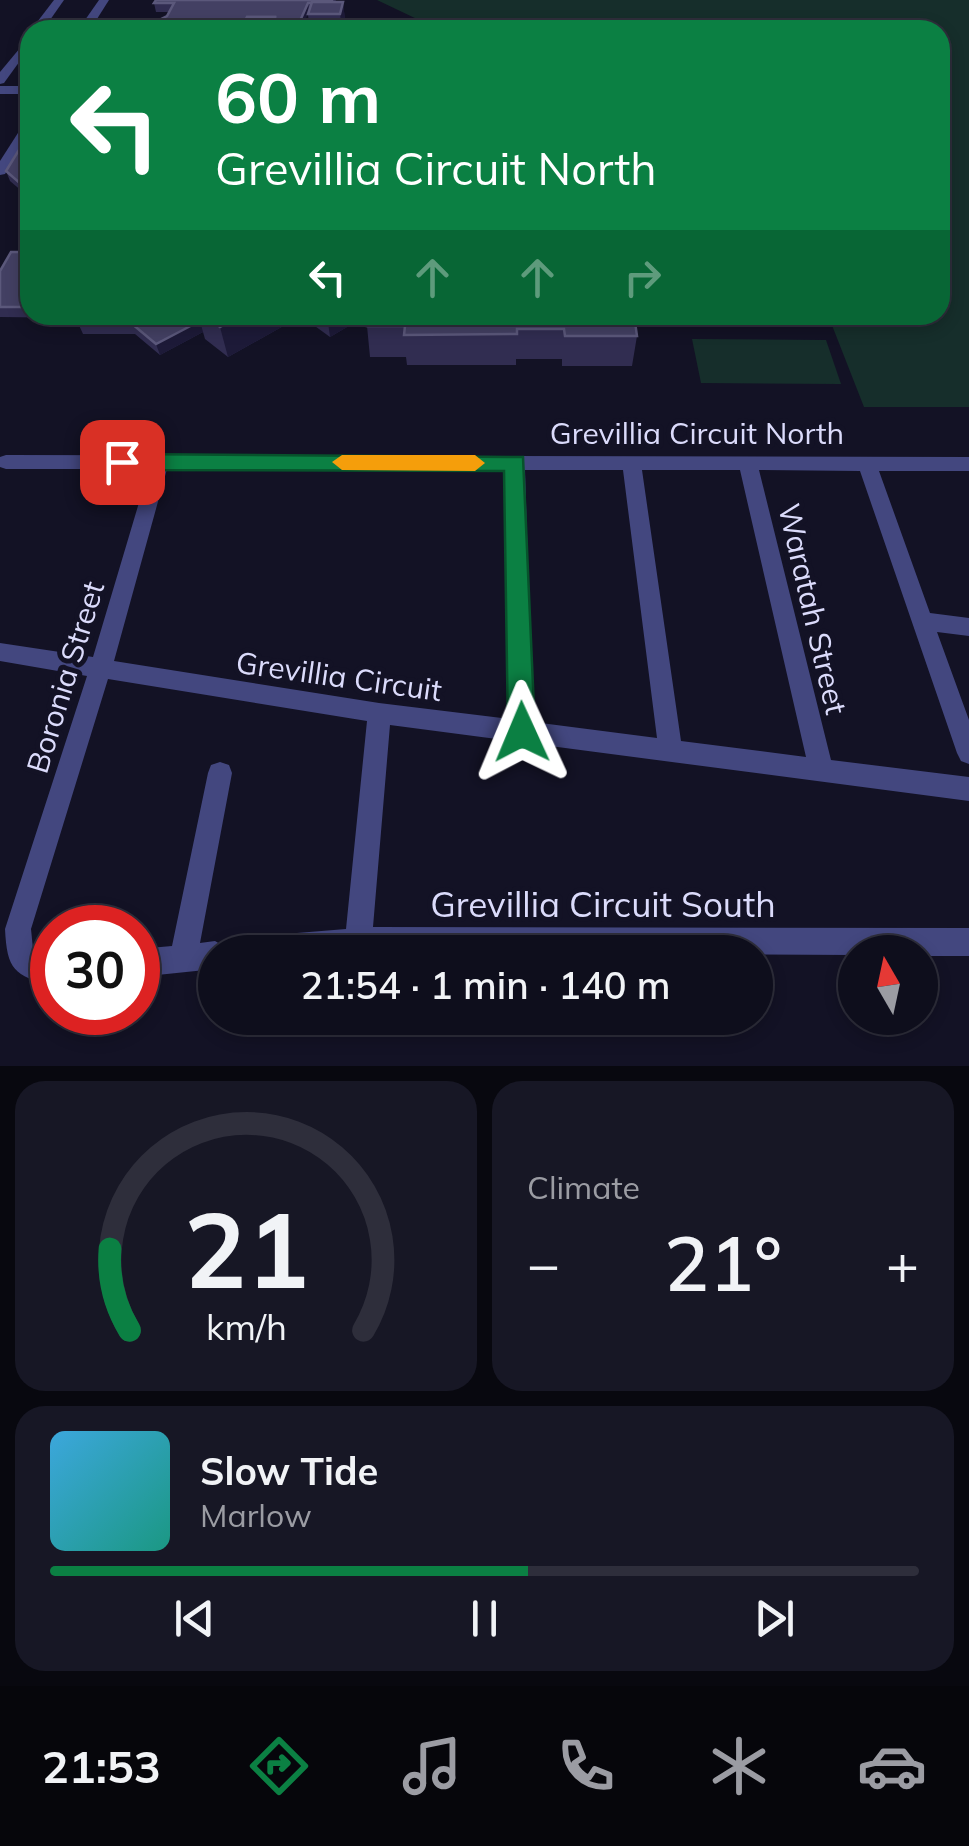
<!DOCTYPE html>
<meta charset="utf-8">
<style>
body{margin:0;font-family:Mulish,sans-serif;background:#171725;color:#f1f3f6;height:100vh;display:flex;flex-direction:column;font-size:38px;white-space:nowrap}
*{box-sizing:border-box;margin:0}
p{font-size:32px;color:#9b9ca3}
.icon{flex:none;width:55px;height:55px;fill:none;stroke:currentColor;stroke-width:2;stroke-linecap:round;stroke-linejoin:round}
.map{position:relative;height:1066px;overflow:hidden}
.panel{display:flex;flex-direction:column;gap:15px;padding:15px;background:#08080f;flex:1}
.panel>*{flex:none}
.top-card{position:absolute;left:20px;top:20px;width:930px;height:305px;border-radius:30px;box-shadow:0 5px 15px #0003,0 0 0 2px #2e2e3b;background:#0b8043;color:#fff;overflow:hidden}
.needle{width:65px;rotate:351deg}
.controls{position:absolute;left:838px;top:935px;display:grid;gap:20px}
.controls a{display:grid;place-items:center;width:100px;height:100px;border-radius:50%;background:#0e0e1c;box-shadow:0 5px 15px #0003,0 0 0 2px #2e2e3b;font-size:50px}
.speed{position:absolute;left:30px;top:905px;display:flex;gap:20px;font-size:50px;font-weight:700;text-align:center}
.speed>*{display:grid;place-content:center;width:130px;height:130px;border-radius:50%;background:#0e0e1c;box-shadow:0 5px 15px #0003,0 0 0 2px #2e2e3b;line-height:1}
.speed .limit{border:15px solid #d22;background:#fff;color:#111}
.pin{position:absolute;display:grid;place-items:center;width:85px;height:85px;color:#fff;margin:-42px;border-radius:20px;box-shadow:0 5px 15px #0006}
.me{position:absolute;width:110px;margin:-55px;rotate:359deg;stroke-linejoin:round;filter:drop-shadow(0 0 8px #0008)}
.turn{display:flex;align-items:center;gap:35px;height:210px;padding:0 30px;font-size:45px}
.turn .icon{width:130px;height:130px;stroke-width:2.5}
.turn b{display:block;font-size:70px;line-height:85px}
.lanes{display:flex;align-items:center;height:95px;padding:0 30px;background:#0003;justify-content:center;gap:50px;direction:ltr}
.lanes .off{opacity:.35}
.big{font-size:75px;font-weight:600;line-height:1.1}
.panel .card{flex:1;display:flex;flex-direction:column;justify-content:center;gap:15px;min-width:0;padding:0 35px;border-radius:30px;background:#171725}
.panel .dial{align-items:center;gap:0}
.dial svg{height:260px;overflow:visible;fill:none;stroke:#2e2e3b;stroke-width:7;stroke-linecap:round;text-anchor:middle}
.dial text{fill:#f1f3f6;stroke:none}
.song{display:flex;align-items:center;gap:30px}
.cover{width:120px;height:120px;border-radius:15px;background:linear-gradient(135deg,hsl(200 70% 55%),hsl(170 70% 35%))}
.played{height:10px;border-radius:5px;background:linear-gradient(90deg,#0b8043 55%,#2e2e3b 55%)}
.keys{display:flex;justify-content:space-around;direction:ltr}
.heat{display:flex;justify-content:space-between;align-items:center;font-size:55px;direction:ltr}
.panel .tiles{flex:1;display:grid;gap:15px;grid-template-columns:1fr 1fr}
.card:last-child{grid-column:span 2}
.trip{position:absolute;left:198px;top:935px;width:575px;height:100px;border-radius:50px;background:#0e0e1c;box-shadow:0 5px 15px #0003,0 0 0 2px #2e2e3b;font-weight:600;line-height:100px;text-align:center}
.menu{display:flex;height:160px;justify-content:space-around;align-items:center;background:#06060b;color:#9b9ca3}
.menu .icon{width:70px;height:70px}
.menu .active{color:#0b8043}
.menu b{font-size:45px;color:#f1f3f6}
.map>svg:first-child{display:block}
</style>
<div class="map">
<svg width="969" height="1066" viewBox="0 0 969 1066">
<rect width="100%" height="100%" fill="#131225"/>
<g fill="#162e2b">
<path d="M 377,0 L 969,0 L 969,407 L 864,407 L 828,315 L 940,315 L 940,30 L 440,30 Z"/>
<path d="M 692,339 L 826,340 L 841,384 L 701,383 Z"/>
</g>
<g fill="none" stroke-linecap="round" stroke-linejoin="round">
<g fill="#43477f" fill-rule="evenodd">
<path d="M 99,0 L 109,0 L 90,30 L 78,30 Z"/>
<rect x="0" y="86" width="30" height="8"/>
<path d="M 30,121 L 30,135 L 5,174 L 0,175 L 0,161 L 25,122 Z"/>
</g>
<g fill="#43477f" fill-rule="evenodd">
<path d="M 54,0 L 64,0 L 43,30 L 31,30 Z"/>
<path d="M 30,36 L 30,47 L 4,83 L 0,84 L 0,72 Z"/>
<path d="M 6,455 L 969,457 L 969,471 L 879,471 L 930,613 L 969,618 L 969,636 L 937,632 L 969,720 L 969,764 L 961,761 L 957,753 L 860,471 L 759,470 L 831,760 L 969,777 L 969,801 L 390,725 L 373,927 L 969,928 L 969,956 L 920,956 L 920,952 L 855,952 L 855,955 L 215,952 L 215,969 L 138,977 L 138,949 L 172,946 L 208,773 L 211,765 L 220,762 L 229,765 L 232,773 L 200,943 L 215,941 L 225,947 L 227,942 L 237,938 L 346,929 L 367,721 L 108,679 L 31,929 L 33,949 L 52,958 L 52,986 C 14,975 7,970 5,929 L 87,676 L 0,661 L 0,643 L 93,657 L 149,469 L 6,469 L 0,467 L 0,457 ZM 167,469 L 506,470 L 510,719 L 379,703 L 114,661 ZM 525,470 L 623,470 L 657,738 L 533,722 ZM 642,470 L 740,470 L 806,757 L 681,741 Z"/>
</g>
</g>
<g fill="#312d51">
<path d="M 156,0 L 336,0 L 335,2 L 343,2 L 346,30 L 310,30 L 308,15 L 159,20 L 167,16 L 169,12 L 156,12 L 154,3 Z"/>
<path d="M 30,132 L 30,198 L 10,181 L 6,171 Z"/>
<path d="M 30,250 L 30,315 L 303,315 L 228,357 L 205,339 L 203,332 L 160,355 L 135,334 L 83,334 L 78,323 L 81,318 L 0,317 L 0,271 Z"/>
<path d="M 307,315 L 359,315 L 359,320 L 330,337 L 308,321 Z"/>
<path d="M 634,315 L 637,336 L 632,366 L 562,366 L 562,359 L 516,359 L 516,365 L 407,365 L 406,357 L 370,357 L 367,326 Z"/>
<path d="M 648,315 L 726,315 L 726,316 Z"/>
</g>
<g fill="#1d1a38">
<path d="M 343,2 L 346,28 L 346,30 L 342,30 L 340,14 Z"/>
<path d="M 308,3 L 309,12 L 301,30 L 296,30 Z"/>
<path d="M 241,315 L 303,315 L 228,357 L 220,327 Z"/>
<path d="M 327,315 L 359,315 L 359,320 L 330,337 Z"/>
<path d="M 200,321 L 203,332 L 160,355 L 156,344 Z"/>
</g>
<g fill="#434063" stroke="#5b587b" stroke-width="2.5">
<path d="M 156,0 L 332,0 L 332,2 L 308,3 L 296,30 L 278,30 L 275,17 L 247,17 L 242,30 L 92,30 L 99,20 L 159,20 L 167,16 L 174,3 L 154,3 Z"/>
<path d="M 312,2 L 343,2 L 340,14 L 308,14 Z"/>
<path d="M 247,17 L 275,17 L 271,30 L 242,30 Z"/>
<path d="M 30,132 L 30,192 L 6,171 Z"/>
<path d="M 30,250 L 30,307 L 0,307 L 0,271 L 11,252 L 29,252 Z"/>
<path d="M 82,315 L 198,315 L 200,321 L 156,344 L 131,323 L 78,323 Z"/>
<path d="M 205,315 L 241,315 L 220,327 Z"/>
<path d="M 368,315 L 634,315 L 637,336 L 565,336 L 564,329 L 517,329 L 517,334 L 404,335 L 405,326 L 367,326 Z"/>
</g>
<path fill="#0b8043" stroke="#07532c" stroke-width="2.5" d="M 122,454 L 523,457 L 535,732 L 531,741 L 522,744 L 512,741 L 508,732 L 504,471 L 122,470 L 111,462 Z"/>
<path fill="#f59e0b" d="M 342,455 L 475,455 L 485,463 L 475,471 L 342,470 L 332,462 Z"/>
<g text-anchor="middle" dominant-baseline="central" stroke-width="10" stroke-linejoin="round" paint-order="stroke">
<g font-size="30" fill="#dbdbfb" stroke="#131225">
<text x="697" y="433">Grevillia Circuit North</text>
<text transform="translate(813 609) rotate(77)">Waratah Street</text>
<text transform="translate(339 676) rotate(8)">Grevillia Circuit</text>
<text transform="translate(65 677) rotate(-73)">Boronia Street</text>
</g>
<g font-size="35" fill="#dbdbfb" stroke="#131225">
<text x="603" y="904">Grevillia Circuit South</text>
</g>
</g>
</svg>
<div class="controls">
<a><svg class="needle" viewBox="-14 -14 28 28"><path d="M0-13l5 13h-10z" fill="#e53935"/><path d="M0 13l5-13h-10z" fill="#9b9ca3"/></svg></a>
</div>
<div class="speed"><div class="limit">30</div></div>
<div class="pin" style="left:122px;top:462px;background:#d93025"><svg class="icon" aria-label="arrive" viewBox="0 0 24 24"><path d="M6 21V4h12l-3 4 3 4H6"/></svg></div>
<svg class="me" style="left:522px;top:732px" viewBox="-20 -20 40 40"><path d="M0-17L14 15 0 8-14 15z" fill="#0b8043" stroke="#fff" stroke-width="4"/></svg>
<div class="trip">21:54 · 1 min · 140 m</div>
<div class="top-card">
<div class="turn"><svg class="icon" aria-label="left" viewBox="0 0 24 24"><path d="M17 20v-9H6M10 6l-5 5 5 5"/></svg><div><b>60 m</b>Grevillia Circuit North</div></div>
<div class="lanes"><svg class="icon" aria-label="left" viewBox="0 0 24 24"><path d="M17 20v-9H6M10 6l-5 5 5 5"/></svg><svg class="icon off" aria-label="ahead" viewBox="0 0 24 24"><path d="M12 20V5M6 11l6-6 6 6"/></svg><svg class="icon off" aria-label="ahead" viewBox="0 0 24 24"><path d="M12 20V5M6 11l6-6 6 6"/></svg><svg class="icon off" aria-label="right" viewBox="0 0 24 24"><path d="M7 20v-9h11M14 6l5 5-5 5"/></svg></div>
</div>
</div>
<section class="panel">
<div class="tiles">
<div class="card dial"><svg viewBox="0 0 100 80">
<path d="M14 69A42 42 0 1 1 86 69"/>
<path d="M14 69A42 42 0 0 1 8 44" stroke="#0b8043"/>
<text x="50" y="56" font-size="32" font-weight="700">21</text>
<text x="50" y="72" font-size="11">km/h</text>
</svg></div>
<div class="card"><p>Climate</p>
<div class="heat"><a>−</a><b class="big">21°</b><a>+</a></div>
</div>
<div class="card">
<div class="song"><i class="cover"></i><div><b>Slow Tide</b><p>Marlow</p></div></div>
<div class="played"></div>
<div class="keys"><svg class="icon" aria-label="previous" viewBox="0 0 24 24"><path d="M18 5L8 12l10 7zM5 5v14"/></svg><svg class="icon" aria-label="pause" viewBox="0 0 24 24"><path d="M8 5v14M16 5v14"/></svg><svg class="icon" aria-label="next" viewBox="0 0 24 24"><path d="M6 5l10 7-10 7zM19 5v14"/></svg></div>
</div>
</div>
</section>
<nav class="menu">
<b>21:53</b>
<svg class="icon active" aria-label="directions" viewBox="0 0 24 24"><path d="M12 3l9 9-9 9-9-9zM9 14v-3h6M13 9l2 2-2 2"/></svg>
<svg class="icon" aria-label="music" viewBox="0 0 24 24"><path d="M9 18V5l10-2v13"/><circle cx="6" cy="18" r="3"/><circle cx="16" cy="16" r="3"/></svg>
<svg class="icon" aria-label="phone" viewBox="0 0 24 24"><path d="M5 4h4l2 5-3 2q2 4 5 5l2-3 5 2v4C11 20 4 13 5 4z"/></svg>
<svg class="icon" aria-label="climate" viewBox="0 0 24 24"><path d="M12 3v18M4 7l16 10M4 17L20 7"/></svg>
<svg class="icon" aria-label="car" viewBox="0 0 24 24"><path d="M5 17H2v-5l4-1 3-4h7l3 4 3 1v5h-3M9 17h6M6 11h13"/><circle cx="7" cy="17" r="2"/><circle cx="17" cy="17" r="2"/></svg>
</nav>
